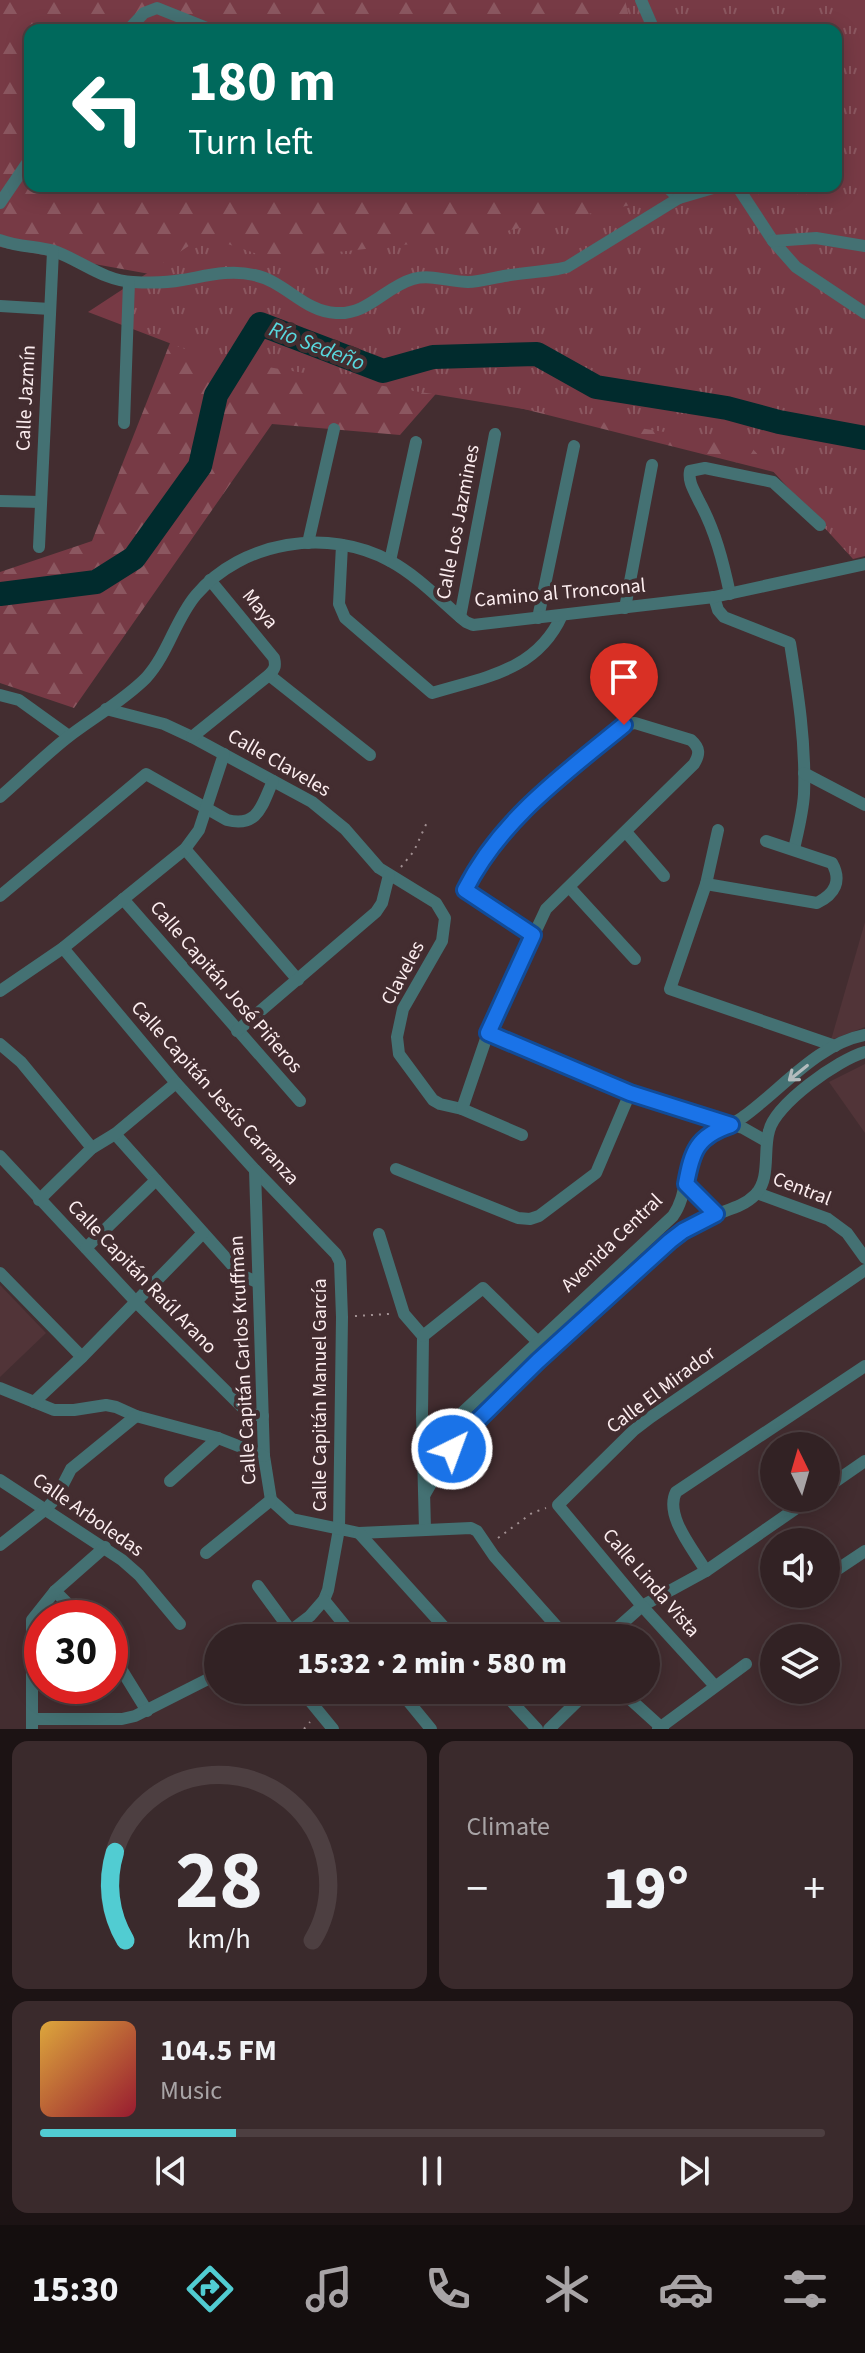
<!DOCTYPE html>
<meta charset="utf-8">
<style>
body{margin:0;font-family:"Source Sans 3",sans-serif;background:#3a2a2c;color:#f1f3f6;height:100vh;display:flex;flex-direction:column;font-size:30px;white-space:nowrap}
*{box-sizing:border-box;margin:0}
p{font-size:26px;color:#a8a4a6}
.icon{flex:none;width:44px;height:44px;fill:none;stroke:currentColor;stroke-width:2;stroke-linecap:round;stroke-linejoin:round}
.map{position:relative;height:1729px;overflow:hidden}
.sheet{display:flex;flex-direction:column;gap:12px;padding:12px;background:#1c1314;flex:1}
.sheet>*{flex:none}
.guide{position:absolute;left:24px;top:24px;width:818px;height:168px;border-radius:16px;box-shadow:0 4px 20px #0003,0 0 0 2px #4d3f41;background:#00695c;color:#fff;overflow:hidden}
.needle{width:52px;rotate:355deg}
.controls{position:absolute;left:760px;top:1432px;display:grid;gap:16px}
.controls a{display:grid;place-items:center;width:80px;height:80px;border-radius:50%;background:#322224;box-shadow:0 4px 20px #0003,0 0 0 2px #4d3f41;font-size:40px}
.speed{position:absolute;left:24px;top:1600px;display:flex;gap:16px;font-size:40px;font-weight:700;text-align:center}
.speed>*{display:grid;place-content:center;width:104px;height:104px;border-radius:50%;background:#322224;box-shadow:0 4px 20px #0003,0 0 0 2px #4d3f41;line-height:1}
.speed .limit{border:12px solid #d22;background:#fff;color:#111}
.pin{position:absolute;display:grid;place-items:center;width:68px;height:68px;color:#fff;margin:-82px -34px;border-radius:50% 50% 50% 0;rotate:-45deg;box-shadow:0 0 8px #0007}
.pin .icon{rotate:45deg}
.me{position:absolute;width:88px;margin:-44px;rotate:42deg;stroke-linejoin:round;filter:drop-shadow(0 0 6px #0008)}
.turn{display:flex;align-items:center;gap:28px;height:168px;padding:0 32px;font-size:36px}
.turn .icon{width:104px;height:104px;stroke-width:2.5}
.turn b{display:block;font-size:56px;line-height:68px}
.big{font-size:60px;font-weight:800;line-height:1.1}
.sheet .widget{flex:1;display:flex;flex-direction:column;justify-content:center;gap:12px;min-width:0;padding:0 28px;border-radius:16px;background:#3a2a2c}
.sheet .dial{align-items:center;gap:0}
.dial svg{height:208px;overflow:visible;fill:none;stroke:#4d3f41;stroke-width:7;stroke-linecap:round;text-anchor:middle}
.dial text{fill:#f1f3f6;stroke:none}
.song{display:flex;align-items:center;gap:24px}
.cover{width:96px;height:96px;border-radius:12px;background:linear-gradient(135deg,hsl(40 70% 55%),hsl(350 70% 35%))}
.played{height:8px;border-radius:4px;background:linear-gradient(90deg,#51ccd2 25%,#4d3f41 25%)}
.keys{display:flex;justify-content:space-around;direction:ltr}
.heat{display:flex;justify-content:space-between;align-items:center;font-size:44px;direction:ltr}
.sheet .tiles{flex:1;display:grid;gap:12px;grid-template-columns:1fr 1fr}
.widget:last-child{grid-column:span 2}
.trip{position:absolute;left:204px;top:1624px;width:456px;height:80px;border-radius:40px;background:#322224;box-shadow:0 4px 20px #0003,0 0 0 2px #4d3f41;font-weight:800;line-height:80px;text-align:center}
.tabs{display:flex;height:128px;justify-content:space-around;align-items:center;background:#140e0e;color:#a8a4a6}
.tabs .icon{width:56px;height:56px}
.tabs .current{color:#51ccd2}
.tabs b{font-size:36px;color:#f1f3f6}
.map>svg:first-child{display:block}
</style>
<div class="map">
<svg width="865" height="1729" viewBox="0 0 865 1729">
<defs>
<pattern id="forest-firs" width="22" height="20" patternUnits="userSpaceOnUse" patternTransform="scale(2)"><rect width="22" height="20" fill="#773a45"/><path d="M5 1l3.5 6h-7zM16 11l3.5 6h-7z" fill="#8b5760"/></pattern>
<pattern id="park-tufts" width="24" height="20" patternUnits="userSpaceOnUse" patternTransform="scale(2)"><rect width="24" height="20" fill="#773a45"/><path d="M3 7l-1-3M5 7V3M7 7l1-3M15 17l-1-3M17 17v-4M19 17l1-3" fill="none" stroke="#8b5760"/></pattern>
</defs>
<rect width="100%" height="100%" fill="#432d30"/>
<g fill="#513438">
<path d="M 865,922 L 865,1027 L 831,1040 Z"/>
<path d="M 865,1064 L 865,1133 L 829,1082 Z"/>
<path d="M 0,1285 L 46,1333 L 0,1377 Z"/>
</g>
<path fill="url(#forest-firs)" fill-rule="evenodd" d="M 0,0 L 865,0 L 817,483 L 441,388 L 400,435 L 272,424 L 74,708 L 0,683 L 0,572 L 92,541 L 194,282 L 0,247 ZM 30,30 L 836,30 L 836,186 L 30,186 Z"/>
<path fill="url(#park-tufts)" d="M 625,0 L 865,0 L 865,556 L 853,559 L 750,446 L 206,357 L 88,312 L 204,236 L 272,259 L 477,237 L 708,189 L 707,186 L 836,186 L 836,30 L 632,30 Z"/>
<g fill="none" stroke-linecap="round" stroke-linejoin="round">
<path stroke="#012b2d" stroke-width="24" d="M 0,594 L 96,582 L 134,558 L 200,466 L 216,395 L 260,324 L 383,371 L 433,357 L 537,354 L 596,387 L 727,408 L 779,422 L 865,438"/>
<g stroke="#a18f91" stroke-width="2" stroke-dasharray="2 6" stroke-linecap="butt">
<path d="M 401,867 L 414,851 L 428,820"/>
<path d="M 355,1316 L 389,1314"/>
<path d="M 498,1538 L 532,1513 L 546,1508"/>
<path d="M 304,1729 L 310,1722"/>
</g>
<g stroke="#447173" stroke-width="12">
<path d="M 641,0 L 654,30"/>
<path d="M 128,30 L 144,13 L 157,8 L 212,30"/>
<path d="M 666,186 L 679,198"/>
<path d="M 737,186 L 773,241 L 796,267 L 865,313"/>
<path d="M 0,203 L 30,159"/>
<path d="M 0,240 C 18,247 36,246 54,251 C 80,260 104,281 133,282 C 149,283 166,283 182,280 C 206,276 230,269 254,275 C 285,281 304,312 336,313 C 368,315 385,287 413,279 C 431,274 450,282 468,282 C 480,282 492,278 504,276 C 522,273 540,272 558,269 L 567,267 L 679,198 L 720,186"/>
<path d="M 773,241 L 816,238 L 865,246"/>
<path d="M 0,306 L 50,309"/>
<path d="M 124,423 L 129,282"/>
<path d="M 0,501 L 41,502"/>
<path d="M 308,543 L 334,429"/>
<path d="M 342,545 L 339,604 L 345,618 L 432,693 C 485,677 537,671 562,615"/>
<path d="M 39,547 L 53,251"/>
<path d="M 390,561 L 416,442"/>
<path d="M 730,594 C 723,561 715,530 699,501 C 694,490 688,482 690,471 L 705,468 L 773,482 L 820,525"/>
<path d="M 714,597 L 718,610 L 724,617 L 790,643 C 798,693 806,743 804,794 C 803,812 798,831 794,849"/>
<path d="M 625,608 L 652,465"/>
<path d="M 460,617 L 495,434"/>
<path d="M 538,618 L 574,446"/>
<path d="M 269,675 L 370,755"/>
<path d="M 0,695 L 19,700 L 69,736"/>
<path d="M 106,709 L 164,724 L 192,737 L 312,802 L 345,829 L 379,868 L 436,903 L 445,918 L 442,941 L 403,1009 L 397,1037 L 399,1054 L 433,1100 L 440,1104 L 462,1109 L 522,1135"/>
<path d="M 192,737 L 269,675 C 275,669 276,666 274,658 L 210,580"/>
<path d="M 804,773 L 865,805"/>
<path d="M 0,797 C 23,777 45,755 68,737 C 94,717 123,701 146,678 C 168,654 175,620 196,595 C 242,541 328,527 390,561 C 418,576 442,602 466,622 L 473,625 L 714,597 L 865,564"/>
<path d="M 718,830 L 706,884 L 670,989 L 835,1046"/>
<path d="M 626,832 L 664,876"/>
<path d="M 185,849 L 298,980"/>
<path d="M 706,884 L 817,903 C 835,894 842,881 832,863 L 766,841"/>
<path d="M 570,888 L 635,959"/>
<path d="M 0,896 L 146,774 L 227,820 C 259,828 262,804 273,781"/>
<path d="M 123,899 L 300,1101"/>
<path d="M 63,948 L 176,1083 L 255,1170 L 336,1254 L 340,1262 L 342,1317 L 339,1529 L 328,1590 L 324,1600 L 310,1616 L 281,1638"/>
<path d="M 0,991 L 63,948 L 185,849 L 199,830 L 224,754"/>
<path d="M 237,1031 L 376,912 L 382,903 L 389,875"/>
<path d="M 488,1033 L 630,1093 L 743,1128 L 766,1141"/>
<path d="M 0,1044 L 21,1062 L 92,1148"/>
<path d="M 462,1109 L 488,1033 L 546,909 L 694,764 C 700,754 700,748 691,740 L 635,723 L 624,725 C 564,774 500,820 465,890 L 533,935"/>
<path d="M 115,1134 L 241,1275 L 257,1282"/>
<path d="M 0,1156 L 137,1303 L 244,1409 L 251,1414 L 263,1416"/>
<path d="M 396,1169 L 518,1218 L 530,1219 L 539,1216 L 596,1173 L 630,1093"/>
<path d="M 255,1170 L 264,1456 L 271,1500"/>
<path d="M 686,1184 L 716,1214"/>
<path d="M 757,1193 L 828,1219 L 847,1233 L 865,1258"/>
<path d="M 39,1200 L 92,1148 L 115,1134 L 176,1083"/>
<path d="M 379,1234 L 404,1314 L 423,1336 L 422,1414 L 425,1529"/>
<path d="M 86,1248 L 156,1180"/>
<path d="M 0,1273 L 82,1357"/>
<path d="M 423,1336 L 483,1288 L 537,1341"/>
<path d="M 0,1388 L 54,1410 L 74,1410 L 106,1405 L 116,1407 L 136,1416 L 218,1438 L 264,1456"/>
<path d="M 34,1402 L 82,1357 L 203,1233"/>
<path d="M 424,1467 L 440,1438 L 463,1412 L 673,1216 C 688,1195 683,1168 697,1147 C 709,1129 727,1129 743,1117 C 781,1090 817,1044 865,1035"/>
<path d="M 0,1480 L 122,1560 L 139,1575 L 180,1624"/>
<path d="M 170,1481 L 218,1438"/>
<path d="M 826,1488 L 865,1461"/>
<path d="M 425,1494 C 436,1475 447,1455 461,1438 C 500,1392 549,1352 593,1311 C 621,1285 649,1257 679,1234 C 690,1225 704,1219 717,1214 C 730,1209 744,1206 755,1195 C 771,1179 763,1151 769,1131 C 775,1104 839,1059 865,1052"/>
<path d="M 271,1500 L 292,1519 L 359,1533 L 471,1528 L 477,1531 L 494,1556 L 567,1638"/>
<path d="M 359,1533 L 454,1638"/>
<path d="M 0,1545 L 46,1509 L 56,1498 L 71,1469 L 136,1416"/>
<path d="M 206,1553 L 271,1500"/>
<path d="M 706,1571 C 694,1550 664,1516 676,1492 L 865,1366"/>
<path d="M 826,1577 L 865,1551"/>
<path d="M 258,1586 L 291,1631"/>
<path d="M 55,1591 L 82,1618"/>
<path d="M 794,1598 L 800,1594"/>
<path d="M 324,1600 L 355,1638"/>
<path d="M 606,1638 L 642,1606 L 706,1571 L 811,1498"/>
<path d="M 110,1651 L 147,1711"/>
<path d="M 715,1686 L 642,1606 L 558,1505 L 634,1430 L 651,1417 L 865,1270"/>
<path d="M 301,1690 L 333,1729"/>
<path d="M 399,1690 L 431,1729"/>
<path d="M 501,1690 L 537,1729"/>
<path d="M 620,1690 L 663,1729"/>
<path d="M 32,1719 L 122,1719 L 135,1716 L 218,1674"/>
<path d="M 32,1729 L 32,1620 L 55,1591 L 105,1547"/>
<path d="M 549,1729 L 589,1690"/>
<path d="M 658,1729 L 746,1664"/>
</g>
</g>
<defs><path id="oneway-shaft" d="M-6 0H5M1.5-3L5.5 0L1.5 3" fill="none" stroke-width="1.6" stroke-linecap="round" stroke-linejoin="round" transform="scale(2)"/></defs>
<use stroke="#b2bbbd" href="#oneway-shaft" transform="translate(798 1073) rotate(141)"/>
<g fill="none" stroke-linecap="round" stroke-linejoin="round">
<g stroke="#114b97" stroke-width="20">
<path id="route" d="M 452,1449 L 473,1425 L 538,1361 L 670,1241 L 683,1231 L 716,1214 L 686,1184 C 692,1151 697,1136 731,1125 L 630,1093 L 488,1033 L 533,935 L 465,890 C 500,820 564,774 624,725"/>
</g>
<use href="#route" stroke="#1a73e8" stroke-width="14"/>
</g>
<g text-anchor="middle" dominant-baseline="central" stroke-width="8" stroke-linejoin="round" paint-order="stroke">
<g font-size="20" fill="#fcedef" stroke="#432d30">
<text transform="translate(26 398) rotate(-87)">Calle Jazmín</text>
<text transform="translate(458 522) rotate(-79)">Calle Los Jazmines</text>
<text transform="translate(560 593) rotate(-5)">Camino al Tronconal</text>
<text transform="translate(260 609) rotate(51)">Maya</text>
<text transform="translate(279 763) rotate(30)">Calle Claveles</text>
<text transform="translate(403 973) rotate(-62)">Claveles</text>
<text transform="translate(226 987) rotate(49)">Calle Capitán José Piñeros</text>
<text transform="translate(215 1093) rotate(48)">Calle Capitán Jesús Carranza</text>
<text transform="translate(802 1189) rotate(21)">Central</text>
<text transform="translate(612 1243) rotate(-44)">Avenida Central</text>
<text transform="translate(142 1277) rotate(46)">Calle Capitán Raúl Arano</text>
<text transform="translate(243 1360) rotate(-93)">Calle Capitán Carlos Kruffman</text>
<text transform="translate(661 1390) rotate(-37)">Calle El Mirador</text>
<text transform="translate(320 1395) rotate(-90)">Calle Capitán Manuel García</text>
<text transform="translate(88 1515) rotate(35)">Calle Arboledas</text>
<text transform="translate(651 1583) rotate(49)">Calle Linda Vista</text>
</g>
<g font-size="22" font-style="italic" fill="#58d8de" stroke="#432d30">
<text transform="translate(317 346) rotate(21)">Río Sedeño</text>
</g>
</g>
</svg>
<div class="controls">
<a><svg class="needle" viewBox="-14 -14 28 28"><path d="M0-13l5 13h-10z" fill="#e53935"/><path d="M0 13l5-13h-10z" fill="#a8a4a6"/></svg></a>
<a><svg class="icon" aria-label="sound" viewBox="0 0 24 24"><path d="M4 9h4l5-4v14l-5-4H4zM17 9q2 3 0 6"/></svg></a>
<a><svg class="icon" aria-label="layers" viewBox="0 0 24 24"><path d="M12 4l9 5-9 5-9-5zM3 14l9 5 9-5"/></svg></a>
</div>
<div class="speed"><div class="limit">30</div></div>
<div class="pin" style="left:624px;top:725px;background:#d93025"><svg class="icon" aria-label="arrive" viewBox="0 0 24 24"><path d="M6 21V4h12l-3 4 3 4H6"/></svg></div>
<svg class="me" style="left:452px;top:1449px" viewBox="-20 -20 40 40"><circle r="17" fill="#1a73e8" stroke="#fff" stroke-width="3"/><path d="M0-11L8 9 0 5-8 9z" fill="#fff"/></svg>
<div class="trip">15:32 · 2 min · 580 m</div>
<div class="guide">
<div class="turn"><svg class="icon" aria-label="left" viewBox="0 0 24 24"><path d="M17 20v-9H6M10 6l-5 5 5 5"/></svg><div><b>180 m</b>Turn left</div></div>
</div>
</div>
<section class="sheet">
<div class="tiles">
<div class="widget dial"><svg viewBox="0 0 100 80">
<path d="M14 69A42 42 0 1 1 86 69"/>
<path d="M14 69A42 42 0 0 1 10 35" stroke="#51ccd2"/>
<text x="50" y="56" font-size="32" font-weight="700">28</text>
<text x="50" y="72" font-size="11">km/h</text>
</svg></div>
<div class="widget"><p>Climate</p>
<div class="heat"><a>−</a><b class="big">19°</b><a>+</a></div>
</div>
<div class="widget">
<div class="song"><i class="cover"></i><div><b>104.5 FM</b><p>Music</p></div></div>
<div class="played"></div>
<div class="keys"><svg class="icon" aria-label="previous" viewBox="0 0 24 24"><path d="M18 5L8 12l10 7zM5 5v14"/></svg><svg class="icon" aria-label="pause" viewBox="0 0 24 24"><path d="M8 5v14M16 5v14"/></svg><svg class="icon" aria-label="next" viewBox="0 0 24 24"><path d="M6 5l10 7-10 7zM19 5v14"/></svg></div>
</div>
</div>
</section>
<nav class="tabs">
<b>15:30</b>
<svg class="icon current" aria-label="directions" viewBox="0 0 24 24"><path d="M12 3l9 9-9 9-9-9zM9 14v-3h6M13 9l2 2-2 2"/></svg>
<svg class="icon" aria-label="music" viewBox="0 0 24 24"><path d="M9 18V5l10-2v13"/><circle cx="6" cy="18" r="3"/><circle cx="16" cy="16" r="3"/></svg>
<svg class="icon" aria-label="phone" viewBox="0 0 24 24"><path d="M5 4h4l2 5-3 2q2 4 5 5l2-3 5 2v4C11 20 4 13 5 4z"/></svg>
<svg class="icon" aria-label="climate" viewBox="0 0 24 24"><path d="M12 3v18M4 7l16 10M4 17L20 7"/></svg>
<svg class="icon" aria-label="car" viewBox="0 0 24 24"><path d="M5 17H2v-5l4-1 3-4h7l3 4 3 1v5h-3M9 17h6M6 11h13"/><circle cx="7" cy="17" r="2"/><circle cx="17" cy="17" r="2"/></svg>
<svg class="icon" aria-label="filters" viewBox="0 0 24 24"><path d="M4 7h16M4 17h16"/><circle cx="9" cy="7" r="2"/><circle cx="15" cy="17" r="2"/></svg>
</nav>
